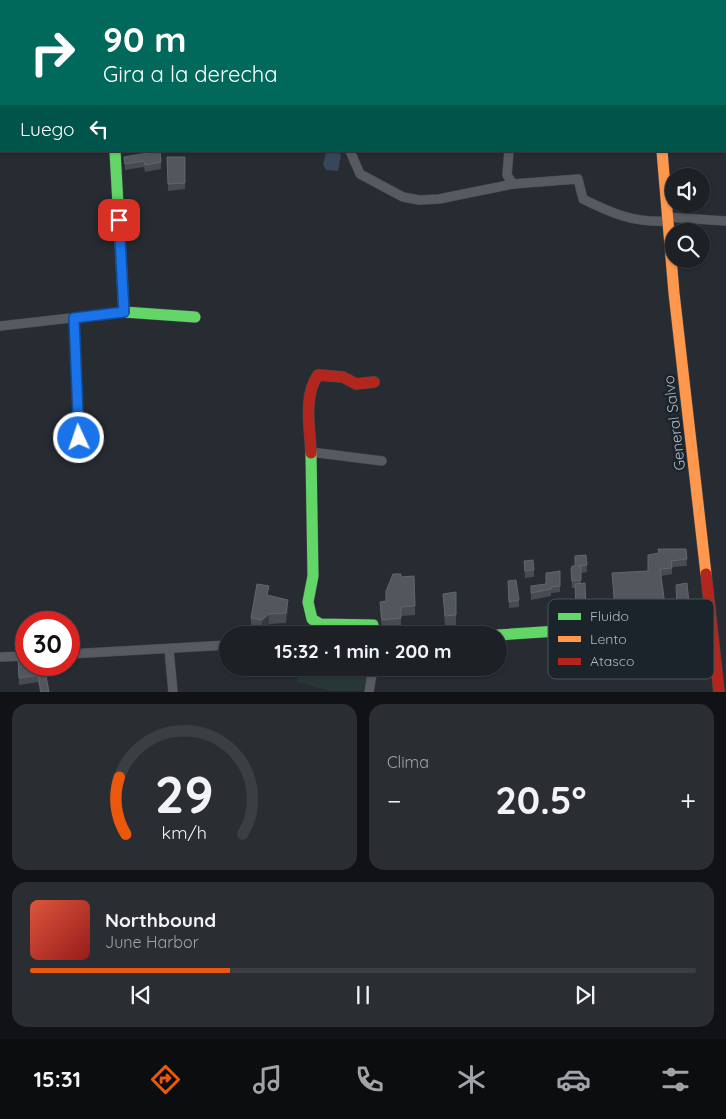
<!DOCTYPE html>
<html lang="es">
<meta charset="utf-8">
<style>
body{margin:0;font-family:Quicksand,sans-serif;background:#2a2e32;color:#f1f3f6;height:100vh;display:flex;flex-direction:column;font-size:19px;white-space:nowrap}
*{box-sizing:border-box;margin:0}
p{font-size:16px;color:#a0a3a7}
.icon{flex:none;width:28px;height:28px;fill:none;stroke:currentColor;stroke-width:2;stroke-linecap:round;stroke-linejoin:round}
.map{position:relative;height:692px;overflow:hidden}
.sheet{display:flex;flex-direction:column;gap:12px;padding:12px;background:#101215;flex:1}
.sheet>*{flex:none}
.guide{position:absolute;left:0px;top:0px;width:726px;height:152px;box-shadow:0 1px 4px #0004,0 0 0 1px #3b3e43;background:#00695c;color:#fff;overflow:hidden}
.fabs{position:absolute;left:665px;top:168px;display:grid;gap:10px}
.fabs a{display:grid;place-items:center;width:45px;height:45px;border-radius:50%;background:#1d2126;box-shadow:0 1px 4px #0004,0 0 0 1px #3b3e43;font-size:25px}
.speed{position:absolute;left:15px;top:611px;display:flex;gap:10px;font-size:25px;font-weight:700;text-align:center}
.speed>*{display:grid;place-content:center;width:65px;height:65px;border-radius:50%;background:#1d2126;box-shadow:0 1px 4px #0004,0 0 0 1px #3b3e43;line-height:1}
.speed .limit{border:8px solid #d22;background:#fff;color:#111}
.pin{position:absolute;display:grid;place-items:center;width:42px;height:42px;color:#fff;margin:-21px;border-radius:10px;box-shadow:0 2px 8px #0006}
.me{position:absolute;width:55px;margin:-28px;rotate:357deg;stroke-linejoin:round;filter:drop-shadow(0 0 4px #0008)}
.turn{display:flex;align-items:center;gap:18px;height:105px;padding:0 20px;font-size:22px}
.turn .icon{width:65px;height:65px;stroke-width:2.5}
.turn b{display:block;font-size:35px;line-height:42px}
.then{display:flex;align-items:center;height:48px;padding:0 20px;background:#0003;gap:10px;font-size:19px}
.big{font-size:38px;font-weight:800;line-height:1.1}
.sheet .tile{flex:1;display:flex;flex-direction:column;justify-content:center;gap:8px;min-width:0;padding:0 18px;border-radius:15px;background:#2a2e32}
.sheet .dial{align-items:center;gap:0}
.dial svg{height:130px;overflow:visible;fill:none;stroke:#3b3e43;stroke-width:7;stroke-linecap:round;text-anchor:middle}
.dial text{fill:#f1f3f6;stroke:none}
.song{display:flex;align-items:center;gap:15px}
.cover{width:60px;height:60px;border-radius:8px;background:linear-gradient(135deg,hsl(10 70% 55%),hsl(0 70% 35%))}
.played{height:5px;border-radius:2px;background:linear-gradient(90deg,#ea580c 30%,#3b3e43 30%)}
.keys{display:flex;justify-content:space-around;direction:ltr}
.heat{display:flex;justify-content:space-between;align-items:center;font-size:28px;direction:ltr}
.sheet .tiles{flex:1;display:grid;gap:12px;grid-template-columns:1fr 1fr}
.tile:last-child{grid-column:span 2}
.trip{position:absolute;left:219px;top:626px;width:288px;height:50px;border-radius:25px;background:#1d2126;box-shadow:0 1px 4px #0004,0 0 0 1px #3b3e43;font-weight:800;line-height:50px;text-align:center}
.tab-bar{display:flex;height:80px;justify-content:space-around;align-items:center;background:#0c0d0f;color:#a0a3a7}
.tab-bar .icon{width:35px;height:35px}
.tab-bar .current{color:#ea580c}
.tab-bar b{font-size:22px;color:#f1f3f6}
.map>svg:first-child{display:block}
</style>
<div class="map">
<svg width="726" height="692" viewBox="0 0 726 692">
<rect width="100%" height="100%" fill="#272c32"/>
<path fill="#283838" d="M 301,668 L 364,668 L 369,669 L 363,691 L 331,691 L 297,682 Z"/>
<path fill="#37475a" d="M 337,151 L 341,155 L 338,171 L 326,170 L 323,164 L 326,153 Z"/>
<g fill="none" stroke-linecap="round" stroke-linejoin="round">
<g stroke="#44484d" stroke-width="10">
<g id="street">
<path d="M 106,0 L 106,1"/>
<path d="M 653,0 L 653,1"/>
<path d="M 350,151 L 360,174 L 403,197 L 419,200 L 439,199 L 513,184"/>
<path d="M 509,151 L 507,175 L 513,184 L 578,179 L 583,199 C 611,213 634,223 666,221"/>
<path d="M 666,217 L 726,221"/>
<path d="M 74,318 L 79,438 L 93,444"/>
<path d="M 0,326 L 124,312"/>
<path d="M 311,452 L 382,461"/>
<path d="M 350,635 L 374,633 L 375,635"/>
<path d="M 169,650 L 173,692"/>
<path d="M 69,654 L 228,645"/>
<path d="M 0,657 L 26,656"/>
<path d="M 369,692 L 373,668"/>
</g>
</g>
<g stroke="#44484d" stroke-width="12">
<g id="fast">
<path d="M 115,151 L 124,312 L 195,317"/>
<path d="M 311,453 L 313,576 L 308,602 L 312,619 L 320,624 L 373,625 L 374,633"/>
<path d="M 498,635 L 710,621"/>
</g>
</g>
<g stroke="#44484d" stroke-width="12">
<path id="slow" d="M 662,151 L 674,293 L 706,574"/>
</g>
<g stroke="#44484d" stroke-width="12">
<g id="jam">
<path d="M 311,453 C 310,428 303,396 318,375 L 343,377 L 356,384 L 374,382"/>
<path d="M 706,574 L 719,692"/>
</g>
</g>
<use href="#street" stroke="#575a60" stroke-width="9"/>
<use href="#fast" stroke="#63d668" stroke-width="11"/>
<use href="#slow" stroke="#ff974d" stroke-width="11"/>
<use href="#jam" stroke="#b3261e" stroke-width="11"/>
</g>
<g fill="#474b52">
<path d="M 124,157 L 161,162 L 161,169 L 145,172 L 144,167 L 125,170 Z"/>
<path d="M 167,157 L 185,157 L 185,189 L 168,191 Z"/>
<path d="M 686,549 L 687,566 L 672,567 L 672,574 L 661,576 L 665,605 L 665,612 L 653,614 L 652,610 L 615,615 L 612,573 L 648,571 Z"/>
<path d="M 586,555 L 587,572 L 581,573 L 581,584 L 585,583 L 586,614 L 576,616 L 575,588 L 572,588 L 571,570 Z"/>
<path d="M 524,561 L 534,570 L 534,577 L 525,578 Z"/>
<path d="M 560,571 L 560,592 L 551,593 L 551,596 L 531,600 L 531,586 L 546,584 Z"/>
<path d="M 401,577 L 415,606 L 415,615 L 401,616 L 401,627 L 382,629 L 380,611 L 380,602 L 386,601 Z"/>
<path d="M 508,581 L 519,600 L 519,607 L 509,608 Z"/>
<path d="M 443,594 L 456,615 L 456,625 L 445,627 Z"/>
<path d="M 269,596 L 288,610 L 286,623 L 269,624 L 262,630 L 251,628 L 251,618 Z"/>
<path d="M 18,664 L 26,665 L 44,665 L 49,692 L 40,692 L 38,682 L 19,685 Z"/>
</g>
<g fill="#353a40">
<path d="M 288,600 L 288,610 L 286,623 L 286,613 Z"/>
<path d="M 689,603 L 689,610 L 677,612 L 677,606 Z"/>
<path d="M 269,614 L 269,624 L 262,630 L 262,620 Z"/>
</g>
<g fill="#52575e" stroke="#61666e">
<path d="M 160,151 L 161,162 L 145,165 L 144,161 L 125,164 L 124,157 Z"/>
<path d="M 167,157 L 185,157 L 185,183 L 168,184 Z"/>
<path d="M 658,549 L 686,549 L 687,559 L 671,561 L 672,568 L 660,569 L 665,605 L 653,607 L 652,604 L 615,608 L 612,573 L 648,571 L 648,555 L 659,553 Z"/>
<path d="M 586,555 L 587,565 L 578,566 L 581,566 L 581,580 L 572,581 L 571,570 L 572,566 L 575,566 L 575,556 Z"/>
<path d="M 533,560 L 534,570 L 525,571 L 524,561 Z"/>
<path d="M 560,571 L 560,586 L 551,587 L 551,589 L 531,593 L 531,586 L 546,584 L 546,573 Z"/>
<path d="M 393,574 L 401,574 L 401,577 L 414,576 L 415,606 L 401,607 L 401,618 L 382,620 L 380,602 L 386,601 L 386,591 Z"/>
<path d="M 516,580 L 519,600 L 509,602 L 508,581 Z"/>
<path d="M 585,583 L 586,608 L 576,609 L 575,584 Z"/>
<path d="M 687,583 L 689,603 L 677,606 L 676,585 Z"/>
<path d="M 257,584 L 269,586 L 267,595 L 288,600 L 286,613 L 269,614 L 262,620 L 251,618 Z"/>
<path d="M 456,592 L 456,615 L 445,616 L 443,594 Z"/>
<path d="M 26,656 L 26,665 L 44,665 L 49,692 L 41,692 L 38,675 L 19,678 L 18,657 Z"/>
</g>
<g fill="none" stroke-linecap="round" stroke-linejoin="round">
<g stroke="#114b97" stroke-width="12">
<path id="route" d="M 79,438 L 74,318 L 124,312 L 119,220"/>
</g>
<use href="#route" stroke="#1a73e8" stroke-width="9"/>
</g>
<g text-anchor="middle" dominant-baseline="central" stroke-width="5" stroke-linejoin="round" paint-order="stroke">
<g font-size="15" fill="#b1b8c3" stroke="#1b232b">
<text transform="translate(674 423) rotate(-97)">General Salvo</text>
</g>
</g>
<rect x="548" y="599" width="166" height="80" rx="8" fill="#1b232b" stroke="#485059" stroke-width="1"/>
<rect x="558" y="613" width="23" height="7" fill="#63d668"/>
<rect x="558" y="636" width="23" height="6" fill="#ff974d"/>
<rect x="558" y="658" width="23" height="7" fill="#b3261e"/>
<g font-size="14" fill="#b1b8c3">
<text x="590" y="621">Fluido</text>
<text x="590" y="644">Lento</text>
<text x="590" y="666">Atasco</text>
</g>
</svg>
<div class="fabs">
<a><svg class="icon" aria-label="sound" viewBox="0 0 24 24"><path d="M4 9h4l5-4v14l-5-4H4zM17 9q2 3 0 6"/></svg></a>
<a><svg class="icon" aria-label="search" viewBox="0 0 24 24"><circle cx="10" cy="10" r="6"/><path d="M15 15l6 6"/></svg></a>
</div>
<div class="speed"><div class="limit">30</div></div>
<div class="pin" style="left:119px;top:220px;background:#d93025"><svg class="icon" aria-label="arrive" viewBox="0 0 24 24"><path d="M6 21V4h12l-3 4 3 4H6"/></svg></div>
<svg class="me" style="left:79px;top:438px" viewBox="-20 -20 40 40"><circle r="17" fill="#1a73e8" stroke="#fff" stroke-width="3"/><path d="M0-11L8 9 0 5-8 9z" fill="#fff"/></svg>
<div class="trip">15:32 · 1 min · 200 m</div>
<div class="guide">
<div class="turn"><svg class="icon" aria-label="right" viewBox="0 0 24 24"><path d="M7 20v-9h11M14 6l5 5-5 5"/></svg><div><b>90 m</b>Gira a la derecha</div></div>
<div class="then">Luego<svg class="icon" aria-label="left" viewBox="0 0 24 24"><path d="M17 20v-9H6M10 6l-5 5 5 5"/></svg></div>
</div>
</div>
<section class="sheet">
<div class="tiles">
<div class="tile dial"><svg viewBox="0 0 100 80">
<path d="M14 69A42 42 0 1 1 86 69"/>
<path d="M14 69A42 42 0 0 1 10 34" stroke="#ea580c"/>
<text x="50" y="56" font-size="32" font-weight="700">29</text>
<text x="50" y="72" font-size="11">km/h</text>
</svg></div>
<div class="tile"><p>Clima</p>
<div class="heat"><a>−</a><b class="big">20.5°</b><a>+</a></div>
</div>
<div class="tile">
<div class="song"><i class="cover"></i><div><b>Northbound</b><p>June Harbor</p></div></div>
<div class="played"></div>
<div class="keys"><svg class="icon" aria-label="previous" viewBox="0 0 24 24"><path d="M18 5L8 12l10 7zM5 5v14"/></svg><svg class="icon" aria-label="pause" viewBox="0 0 24 24"><path d="M8 5v14M16 5v14"/></svg><svg class="icon" aria-label="next" viewBox="0 0 24 24"><path d="M6 5l10 7-10 7zM19 5v14"/></svg></div>
</div>
</div>
</section>
<nav class="tab-bar">
<b>15:31</b>
<svg class="icon current" aria-label="directions" viewBox="0 0 24 24"><path d="M12 3l9 9-9 9-9-9zM9 14v-3h6M13 9l2 2-2 2"/></svg>
<svg class="icon" aria-label="music" viewBox="0 0 24 24"><path d="M9 18V5l10-2v13"/><circle cx="6" cy="18" r="3"/><circle cx="16" cy="16" r="3"/></svg>
<svg class="icon" aria-label="phone" viewBox="0 0 24 24"><path d="M5 4h4l2 5-3 2q2 4 5 5l2-3 5 2v4C11 20 4 13 5 4z"/></svg>
<svg class="icon" aria-label="climate" viewBox="0 0 24 24"><path d="M12 3v18M4 7l16 10M4 17L20 7"/></svg>
<svg class="icon" aria-label="car" viewBox="0 0 24 24"><path d="M5 17H2v-5l4-1 3-4h7l3 4 3 1v5h-3M9 17h6M6 11h13"/><circle cx="7" cy="17" r="2"/><circle cx="17" cy="17" r="2"/></svg>
<svg class="icon" aria-label="filters" viewBox="0 0 24 24"><path d="M4 7h16M4 17h16"/><circle cx="9" cy="7" r="2"/><circle cx="15" cy="17" r="2"/></svg>
</nav>
